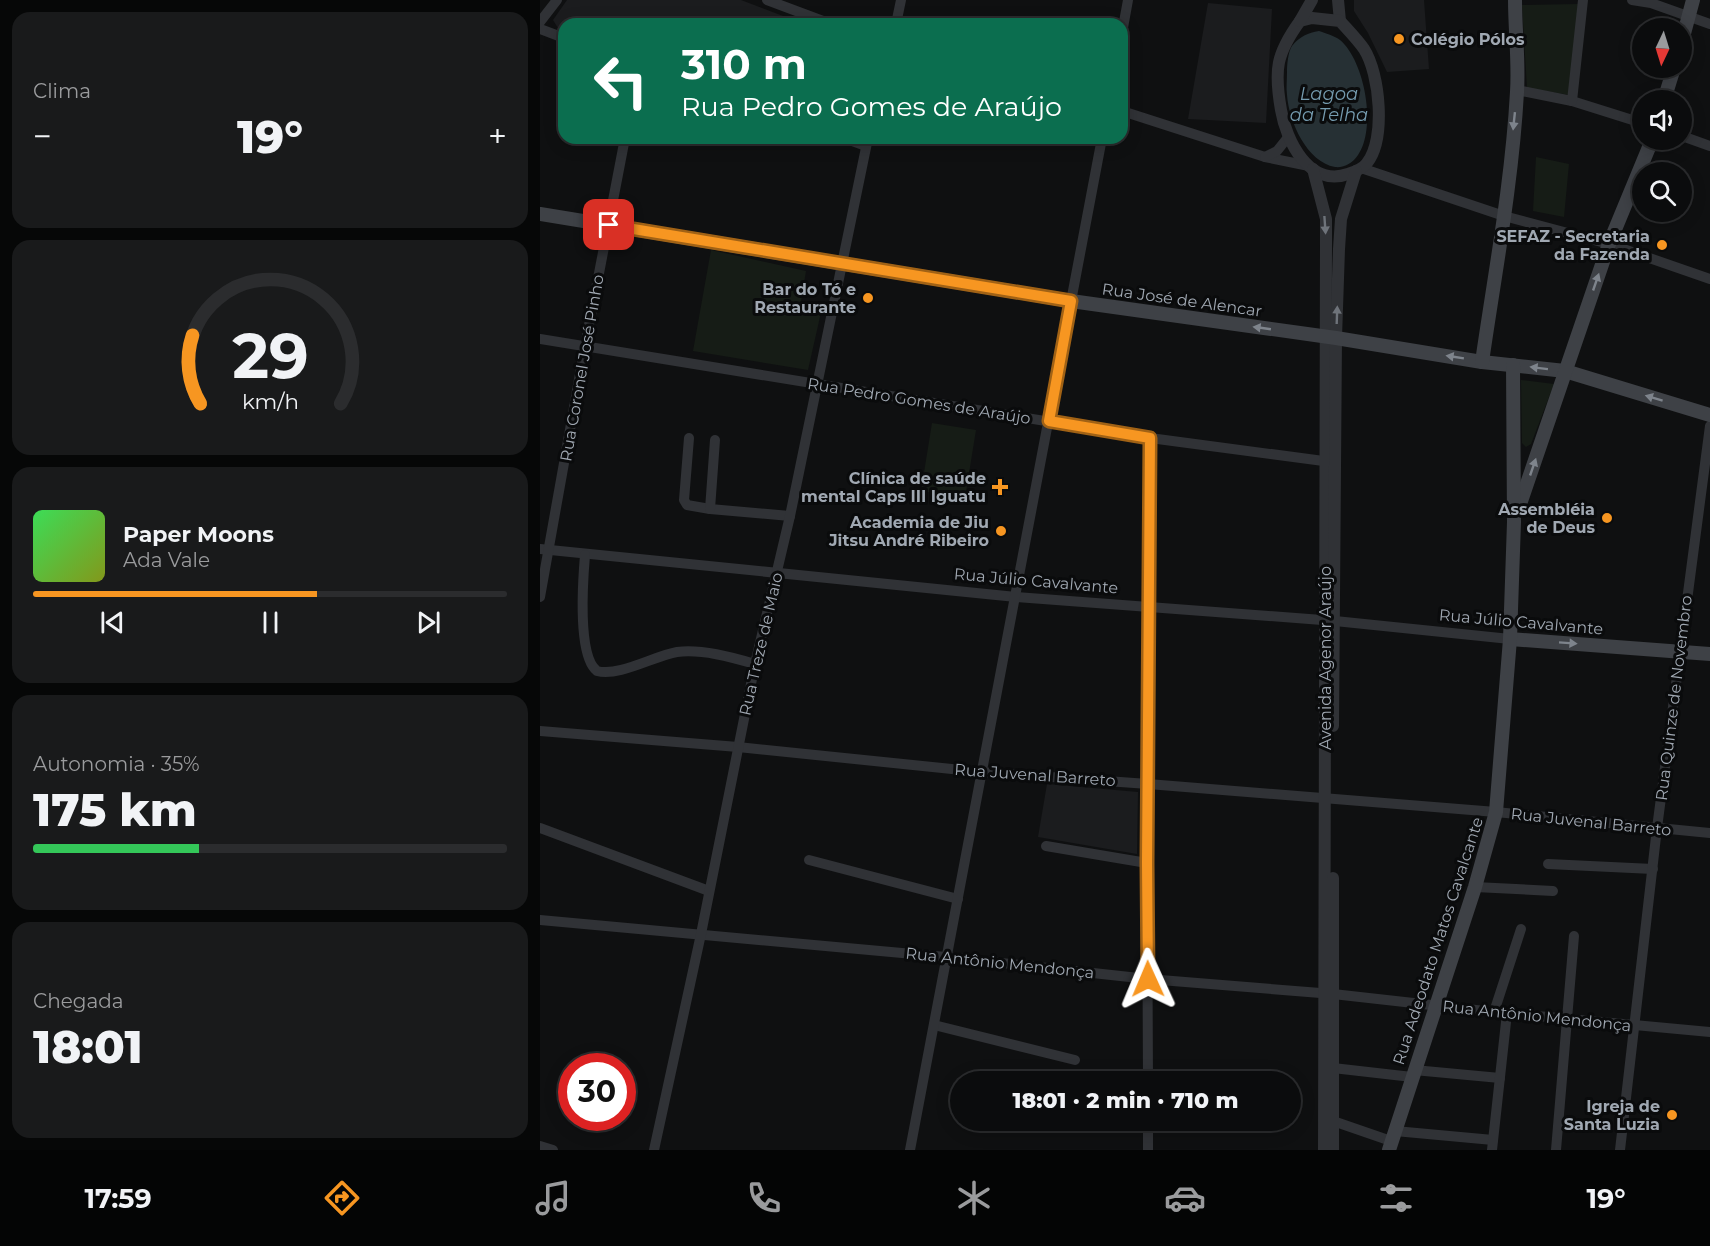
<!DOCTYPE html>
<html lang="pt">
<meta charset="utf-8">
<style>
body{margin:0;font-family:Montserrat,sans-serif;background:#191a1b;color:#f1f3f6;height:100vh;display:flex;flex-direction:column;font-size:22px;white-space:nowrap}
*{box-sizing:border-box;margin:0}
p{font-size:20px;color:#9a9b9d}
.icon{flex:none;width:33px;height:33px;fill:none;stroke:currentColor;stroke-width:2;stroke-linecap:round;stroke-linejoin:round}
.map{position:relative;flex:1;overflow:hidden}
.panel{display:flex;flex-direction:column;gap:12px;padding:12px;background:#060707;width:540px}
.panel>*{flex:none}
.top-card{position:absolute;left:18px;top:18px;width:570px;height:126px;border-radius:18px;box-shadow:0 3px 15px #0003,0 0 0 2px #2b2c2e;background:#0b6e4f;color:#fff;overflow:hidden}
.needle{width:39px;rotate:184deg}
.fabs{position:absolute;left:1092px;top:18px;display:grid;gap:12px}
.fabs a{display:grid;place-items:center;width:60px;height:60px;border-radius:50%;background:#0b0c0d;box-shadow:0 3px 15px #0003,0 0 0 2px #2b2c2e;font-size:30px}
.speed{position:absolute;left:18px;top:1053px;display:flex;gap:12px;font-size:30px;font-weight:700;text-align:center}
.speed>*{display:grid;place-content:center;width:78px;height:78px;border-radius:50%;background:#0b0c0d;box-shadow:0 3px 15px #0003,0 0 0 2px #2b2c2e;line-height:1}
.speed .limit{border:9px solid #d22;background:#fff;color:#111}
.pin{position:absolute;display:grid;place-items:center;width:51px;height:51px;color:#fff;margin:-26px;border-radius:12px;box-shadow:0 3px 9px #0006}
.me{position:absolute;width:66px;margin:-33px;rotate:359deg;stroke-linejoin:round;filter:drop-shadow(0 0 4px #0008)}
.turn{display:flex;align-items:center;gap:21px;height:126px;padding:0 24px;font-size:27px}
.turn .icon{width:78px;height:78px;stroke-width:2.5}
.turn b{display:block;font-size:42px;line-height:51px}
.big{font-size:45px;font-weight:800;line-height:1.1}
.panel .widget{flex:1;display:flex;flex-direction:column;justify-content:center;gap:9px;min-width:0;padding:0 21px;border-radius:18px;background:#191a1b}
.panel .dial{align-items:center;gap:0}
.dial svg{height:156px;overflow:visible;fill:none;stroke:#2b2c2e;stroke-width:7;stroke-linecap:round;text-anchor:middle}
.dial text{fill:#f1f3f6;stroke:none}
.song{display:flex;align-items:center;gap:18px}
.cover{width:72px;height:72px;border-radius:9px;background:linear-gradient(135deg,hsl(130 70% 55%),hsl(70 70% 35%))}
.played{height:6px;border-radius:3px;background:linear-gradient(90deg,#f79621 60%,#2b2c2e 60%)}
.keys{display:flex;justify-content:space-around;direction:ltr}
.heat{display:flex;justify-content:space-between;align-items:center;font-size:33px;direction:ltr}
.charge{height:9px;border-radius:4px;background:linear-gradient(90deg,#34c759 35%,#2b2c2e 0)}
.trip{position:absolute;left:410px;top:1071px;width:351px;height:60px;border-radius:30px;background:#0b0c0d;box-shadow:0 3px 15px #0003,0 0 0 2px #2b2c2e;font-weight:800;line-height:60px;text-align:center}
.tabs{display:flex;height:96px;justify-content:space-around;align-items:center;background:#040505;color:#9a9b9d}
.tabs .icon{width:42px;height:42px}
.tabs .active{color:#f79621}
.tabs b{font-size:27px;color:#f1f3f6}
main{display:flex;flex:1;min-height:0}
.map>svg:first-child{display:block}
</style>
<main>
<section class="panel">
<div class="widget"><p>Clima</p>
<div class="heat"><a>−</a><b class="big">19°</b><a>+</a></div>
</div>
<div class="widget dial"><svg viewBox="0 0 100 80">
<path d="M14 69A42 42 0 1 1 86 69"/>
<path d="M14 69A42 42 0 0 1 10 34" stroke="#f79621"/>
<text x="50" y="56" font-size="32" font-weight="700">29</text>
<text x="50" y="72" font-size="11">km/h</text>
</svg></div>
<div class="widget">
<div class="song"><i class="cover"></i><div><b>Paper Moons</b><p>Ada Vale</p></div></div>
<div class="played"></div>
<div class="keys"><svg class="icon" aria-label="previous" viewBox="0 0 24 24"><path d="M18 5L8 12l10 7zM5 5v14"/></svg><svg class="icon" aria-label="pause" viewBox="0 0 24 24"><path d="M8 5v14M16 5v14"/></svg><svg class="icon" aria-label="next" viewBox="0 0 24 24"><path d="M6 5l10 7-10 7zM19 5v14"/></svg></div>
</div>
<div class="widget"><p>Autonomia · 35%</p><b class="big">175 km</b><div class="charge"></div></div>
<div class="widget"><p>Chegada</p><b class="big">18:01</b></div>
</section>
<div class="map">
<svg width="1170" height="1150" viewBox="0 0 1170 1150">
<rect width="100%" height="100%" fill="#0f1011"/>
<g fill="#1b1c1e">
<path d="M 27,0 L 201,0 L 264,24 L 24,24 L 24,30 L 18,28 L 13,20 Z"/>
<path d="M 814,0 L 884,0 L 889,69 L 847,72 L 828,33 L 814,11 Z"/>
<path d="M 668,3 L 732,9 L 726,123 L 648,119 Z"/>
<path d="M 507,784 L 598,792 L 597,854 L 498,837 Z"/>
</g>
<g fill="#161c16">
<path d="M 1038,4 L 1030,95 L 987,88 L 982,5 Z"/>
<path d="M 996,157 L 1029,164 L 1024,217 L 993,211 Z"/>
<path d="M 171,250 L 266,271 L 261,302 L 282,308 L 268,370 L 153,351 Z"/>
<path d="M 981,380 L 1014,384 L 991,444 L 986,447 L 982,443 Z"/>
<path d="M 392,423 L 436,430 L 425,498 L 381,491 Z"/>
</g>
<path fill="#263034" d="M 779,31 C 785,33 795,36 800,40 C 825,61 837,129 818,155 C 813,163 804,168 795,167 C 767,162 749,122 747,95 C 746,88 747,80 747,72 C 747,65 748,52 752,46 C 760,36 768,33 779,31 Z"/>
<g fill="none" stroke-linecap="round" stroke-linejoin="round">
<g stroke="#303236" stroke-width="10">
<path d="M 227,0 L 291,24"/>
<path d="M 1092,0 L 1111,3 L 1170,24"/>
<path d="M 0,22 L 17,0"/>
<path d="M 356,24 L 361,0"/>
<path d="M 0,29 L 24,38"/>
<path d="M 582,33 L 588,0"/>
<path d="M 977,90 L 1032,101 L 1102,123"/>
<path d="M 1032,101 L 1043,0"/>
<path d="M 582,111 L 725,157 L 769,166"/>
<path d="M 1142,136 L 1170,146"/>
<path d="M 304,138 L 326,146"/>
<path d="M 725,157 L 737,151 L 749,136"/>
<path d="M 821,168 L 964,216 L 1069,244 L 1170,279"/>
<path d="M 0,339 L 610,438 L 791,462"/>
<path d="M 149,438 L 144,500 L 147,505 L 170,509 L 250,516"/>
<path d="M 170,509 L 175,440"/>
<path d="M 0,549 L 476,597 L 795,621 L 970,639"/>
<path d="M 45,555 C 43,579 37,656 57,671 C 79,677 114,656 137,652 C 162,649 191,657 215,664"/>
<path d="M 0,597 L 45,346 L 85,138"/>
<path d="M 0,731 L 198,747 L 441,772 L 608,784 L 956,812 L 1170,833"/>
<path d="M 0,828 L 169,891"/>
<path d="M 506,846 L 607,863"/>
<path d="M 269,860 L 418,899"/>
<path d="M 1008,864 L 1113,869"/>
<path d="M 935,887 L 1013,891"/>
<path d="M 0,920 L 406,957 L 608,979 L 793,994 L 954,1012 L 1170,1032"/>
<path d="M 954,1012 L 981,929"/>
<path d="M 394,1025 L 535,1060"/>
<path d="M 793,1068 L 872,1077"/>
<path d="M 874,1070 L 960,1078"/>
<path d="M 608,1082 L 607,863 L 610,438"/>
<path d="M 793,1121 L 851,1141"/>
<path d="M 855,1131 L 953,1140"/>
<path d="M 0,1146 L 13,1150"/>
<path d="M 114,1150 L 161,934 L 215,664 L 250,516 L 328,138"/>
<path d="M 370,1150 L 562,138"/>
<path d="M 608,1150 L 608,1120"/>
<path d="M 952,1150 L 967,1013"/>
<path d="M 1016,1150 L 1034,936"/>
<path d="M 1080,1150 L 1117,828 L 1170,426"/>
</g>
<g stroke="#303236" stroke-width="12">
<path d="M 798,0 L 800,21"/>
<path d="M 772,18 L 800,21 C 808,30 817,39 824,49 C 840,74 846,139 827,163 C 823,169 814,172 808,174 C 769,188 746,140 741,110 C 734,70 736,54 760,21 Z"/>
<path d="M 760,21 L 772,0"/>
<path d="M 773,169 L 786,219 L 786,243 L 784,1150"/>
<path d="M 793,726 L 796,338 L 799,249 L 801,219 L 816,171"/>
<path d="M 793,878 L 793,1150"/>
</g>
<g stroke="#3e4146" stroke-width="14">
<path d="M 1142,41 L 1153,0"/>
<path d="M 1124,100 L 1134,68"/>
<path d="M 0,214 L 531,301 L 796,338 L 942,362 L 1025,371 L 1170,415"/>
<path d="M 942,362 C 955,272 972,183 977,92 C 979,62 975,30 975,0"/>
<path d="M 978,510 L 1069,244 L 1112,140"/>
<path d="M 970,639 L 1170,654"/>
<path d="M 849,1150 L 935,887 L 956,812 L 970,639 L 974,522 L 973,365"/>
</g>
</g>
<defs><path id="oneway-solid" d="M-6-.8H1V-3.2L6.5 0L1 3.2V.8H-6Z" transform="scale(1.5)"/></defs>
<g fill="#7e848c">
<use href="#oneway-solid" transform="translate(974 121) rotate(96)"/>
<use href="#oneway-solid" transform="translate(1056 282) rotate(-71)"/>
<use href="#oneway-solid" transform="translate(722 328) rotate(-172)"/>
<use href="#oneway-solid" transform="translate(915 357) rotate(-171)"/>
<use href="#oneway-solid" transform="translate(999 368) rotate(-173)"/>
<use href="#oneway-solid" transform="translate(1114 398) rotate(-163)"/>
<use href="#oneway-solid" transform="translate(993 467) rotate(-71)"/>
<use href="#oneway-solid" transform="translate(1028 643) rotate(4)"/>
</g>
<g fill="#6e737a">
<use href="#oneway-solid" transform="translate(785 225) rotate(86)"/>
<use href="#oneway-solid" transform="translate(797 315) rotate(-88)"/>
</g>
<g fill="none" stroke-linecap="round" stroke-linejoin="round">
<g stroke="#a16215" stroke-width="15">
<path id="route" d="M 69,225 L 531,301 L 509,421 L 610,438 L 607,863 L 608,979"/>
</g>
<use href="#route" stroke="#f79621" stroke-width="10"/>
</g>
<g fill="#f79621" stroke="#0a0b0c" stroke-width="2">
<circle cx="859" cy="39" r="6"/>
<circle cx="1122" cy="245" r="6"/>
<circle cx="328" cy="298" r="6"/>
<path d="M457 478h6v6h6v6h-6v6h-6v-6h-6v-6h6z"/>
<circle cx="1067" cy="518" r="6"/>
<circle cx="461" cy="531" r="6"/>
<circle cx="1132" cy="1115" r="6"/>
</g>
<g text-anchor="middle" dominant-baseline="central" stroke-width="6" stroke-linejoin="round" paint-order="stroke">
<g font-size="16" font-weight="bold" fill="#a0a8b2" stroke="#0a0b0c" text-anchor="end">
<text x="871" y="39" text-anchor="start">Colégio Pólos</text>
<text x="1110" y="236">SEFAZ - Secretaria<tspan x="1110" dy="18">da Fazenda</tspan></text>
<text x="316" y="289">Bar do Tó e<tspan x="316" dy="18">Restaurante</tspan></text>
<text x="446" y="478">Clínica de saúde<tspan x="446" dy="18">mental Caps III Iguatu</tspan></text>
<text x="1055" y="509">Assembléia<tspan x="1055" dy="18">de Deus</tspan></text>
<text x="449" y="522">Academia de Jiu<tspan x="449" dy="18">Jitsu André Ribeiro</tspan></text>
<text x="1120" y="1106">Igreja de<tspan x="1120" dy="18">Santa Luzia</tspan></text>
</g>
<g font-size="16" fill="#a0a8b2" stroke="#0a0b0c">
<text transform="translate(642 300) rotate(8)">Rua José de Alencar</text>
<text transform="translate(42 368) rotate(-80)">Rua Coronel José Pinho</text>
<text transform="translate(379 401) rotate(9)">Rua Pedro Gomes de Araújo</text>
<text transform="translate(496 581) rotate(5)">Rua Júlio Cavalvante</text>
<text transform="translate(981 622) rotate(5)">Rua Júlio Cavalvante</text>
<text transform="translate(221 644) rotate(-77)">Rua Treze de Maio</text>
<text transform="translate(785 658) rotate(-90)">Avenida Agenor Araújo</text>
<text transform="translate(1134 698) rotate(-83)">Rua Quinze de Novembro</text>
<text transform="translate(495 775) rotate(4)">Rua Juvenal Barreto</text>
<text transform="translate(1051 822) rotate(6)">Rua Juvenal Barreto</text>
<text transform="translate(898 941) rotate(-72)">Rua Adeodato Matos Cavalcante</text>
<text transform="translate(460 963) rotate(6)">Rua Antônio Mendonça</text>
<text transform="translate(997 1016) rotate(6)">Rua Antônio Mendonça</text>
</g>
<g font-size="18" font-style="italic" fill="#759baf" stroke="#0a0b0c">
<text x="789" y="94">Lagoa<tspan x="789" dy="21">da Telha</tspan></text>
</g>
</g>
</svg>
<div class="fabs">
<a><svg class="needle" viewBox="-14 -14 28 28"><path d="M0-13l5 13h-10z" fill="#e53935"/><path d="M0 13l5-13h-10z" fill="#9a9b9d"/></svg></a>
<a><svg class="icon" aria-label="sound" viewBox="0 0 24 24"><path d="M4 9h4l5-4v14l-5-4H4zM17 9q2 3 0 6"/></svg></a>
<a><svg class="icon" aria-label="search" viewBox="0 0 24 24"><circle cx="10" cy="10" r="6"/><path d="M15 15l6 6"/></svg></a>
</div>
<div class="speed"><div class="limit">30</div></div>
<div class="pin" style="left:69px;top:225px;background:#d93025"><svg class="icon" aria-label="arrive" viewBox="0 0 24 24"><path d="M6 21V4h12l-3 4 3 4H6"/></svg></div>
<svg class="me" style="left:608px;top:979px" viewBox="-20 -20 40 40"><path d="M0-17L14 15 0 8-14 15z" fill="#f79621" stroke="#fff" stroke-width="4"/></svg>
<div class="trip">18:01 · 2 min · 710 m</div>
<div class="top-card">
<div class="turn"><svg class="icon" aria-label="left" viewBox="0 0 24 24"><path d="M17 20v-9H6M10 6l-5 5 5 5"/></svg><div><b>310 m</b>Rua Pedro Gomes de Araújo</div></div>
</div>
</div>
</main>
<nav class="tabs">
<b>17:59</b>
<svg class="icon active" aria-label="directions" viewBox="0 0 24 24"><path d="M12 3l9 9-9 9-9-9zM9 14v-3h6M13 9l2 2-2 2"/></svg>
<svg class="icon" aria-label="music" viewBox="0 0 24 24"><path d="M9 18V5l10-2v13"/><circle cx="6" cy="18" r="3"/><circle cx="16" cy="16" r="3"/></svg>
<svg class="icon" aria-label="phone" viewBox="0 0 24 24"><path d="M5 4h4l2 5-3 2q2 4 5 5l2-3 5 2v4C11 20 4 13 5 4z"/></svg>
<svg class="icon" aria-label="climate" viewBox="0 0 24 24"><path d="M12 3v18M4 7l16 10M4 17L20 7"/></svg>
<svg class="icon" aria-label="car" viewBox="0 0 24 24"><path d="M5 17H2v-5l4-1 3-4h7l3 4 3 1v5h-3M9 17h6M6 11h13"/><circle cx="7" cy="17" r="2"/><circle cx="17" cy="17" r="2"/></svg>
<svg class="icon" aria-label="filters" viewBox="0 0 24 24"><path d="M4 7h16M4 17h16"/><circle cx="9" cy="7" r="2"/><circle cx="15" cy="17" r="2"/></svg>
<b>19°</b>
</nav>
